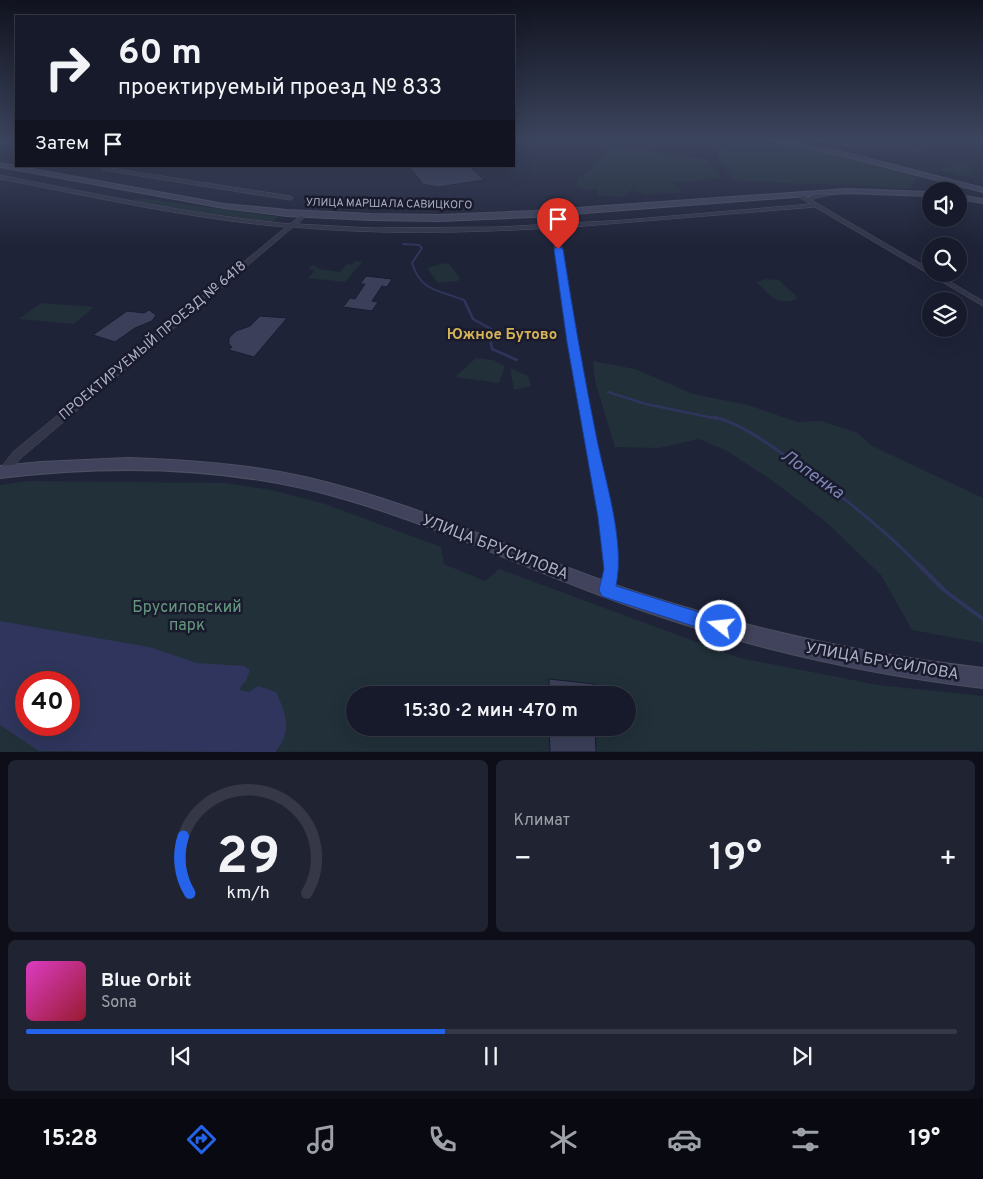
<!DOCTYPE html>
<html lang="ru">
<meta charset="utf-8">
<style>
body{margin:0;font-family:Overpass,sans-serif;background:#202332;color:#f1f3f6;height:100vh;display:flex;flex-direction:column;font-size:19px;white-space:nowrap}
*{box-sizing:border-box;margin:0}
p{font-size:16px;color:#9ea1a8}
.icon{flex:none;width:28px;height:28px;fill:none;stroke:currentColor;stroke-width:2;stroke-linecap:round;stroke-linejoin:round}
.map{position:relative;height:752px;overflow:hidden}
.details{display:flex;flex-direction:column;gap:8px;padding:8px;background:#0d0e17;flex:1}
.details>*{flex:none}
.hud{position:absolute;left:15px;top:15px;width:500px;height:152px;border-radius:0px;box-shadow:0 5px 20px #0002,0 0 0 1px #363847;background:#171a2a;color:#f1f3f6;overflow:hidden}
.fabs{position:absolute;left:922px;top:182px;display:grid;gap:10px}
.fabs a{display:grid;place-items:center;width:45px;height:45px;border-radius:50%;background:#171a2a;box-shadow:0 5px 20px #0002,0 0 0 1px #363847;font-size:25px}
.speed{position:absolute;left:15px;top:671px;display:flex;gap:10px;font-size:25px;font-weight:700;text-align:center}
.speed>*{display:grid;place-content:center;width:65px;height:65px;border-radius:50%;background:#171a2a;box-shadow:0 5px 20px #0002,0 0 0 1px #363847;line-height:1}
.speed .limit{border:8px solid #d22;background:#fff;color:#111}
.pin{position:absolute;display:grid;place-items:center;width:42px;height:42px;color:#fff;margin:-51px -21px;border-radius:50% 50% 50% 0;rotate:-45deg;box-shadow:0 0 5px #0007}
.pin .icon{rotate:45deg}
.me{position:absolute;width:55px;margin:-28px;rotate:286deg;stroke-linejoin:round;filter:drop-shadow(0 0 4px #0008)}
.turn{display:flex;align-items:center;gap:18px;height:105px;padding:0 20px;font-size:22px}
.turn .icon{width:65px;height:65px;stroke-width:2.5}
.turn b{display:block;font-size:35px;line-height:42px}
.then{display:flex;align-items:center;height:48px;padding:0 20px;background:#0003;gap:10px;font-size:19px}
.big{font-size:38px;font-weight:600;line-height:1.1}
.details .tile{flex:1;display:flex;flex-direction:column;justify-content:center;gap:8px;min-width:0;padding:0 18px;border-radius:8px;background:#202332}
.details .dial{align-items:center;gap:0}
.dial svg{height:130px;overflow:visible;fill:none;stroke:#363847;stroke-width:7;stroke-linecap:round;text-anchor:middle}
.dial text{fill:#f1f3f6;stroke:none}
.song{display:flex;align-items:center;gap:15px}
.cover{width:60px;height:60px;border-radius:8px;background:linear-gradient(135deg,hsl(310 70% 55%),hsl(350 70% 35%))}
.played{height:5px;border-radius:2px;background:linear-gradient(90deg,#2563eb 45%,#363847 45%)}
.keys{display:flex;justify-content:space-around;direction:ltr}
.heat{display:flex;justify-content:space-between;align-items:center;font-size:28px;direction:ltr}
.details .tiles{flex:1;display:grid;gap:8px;grid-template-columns:1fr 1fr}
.tile:last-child{grid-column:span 2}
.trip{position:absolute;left:346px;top:686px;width:290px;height:50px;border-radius:25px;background:#171a2a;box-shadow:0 5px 20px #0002,0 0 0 1px #363847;font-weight:600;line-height:50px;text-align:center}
.menu{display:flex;height:80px;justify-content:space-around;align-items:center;background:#090a11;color:#9ea1a8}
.menu .icon{width:35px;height:35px}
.menu .selected{color:#2563eb}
.menu b{font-size:22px;color:#f1f3f6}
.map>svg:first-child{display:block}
</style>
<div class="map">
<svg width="983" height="752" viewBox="0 0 983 752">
<rect width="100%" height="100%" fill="#1f2338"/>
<g fill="#213039" fill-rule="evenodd">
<path d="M 728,141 C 774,141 820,150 865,163 C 882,168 903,168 916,179 L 911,188 L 903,189 C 846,182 790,186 734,180 L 718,160 L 719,151 Z"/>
<path d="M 816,141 L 888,141 C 901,146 914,141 926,153 C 921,155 883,147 873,146 C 855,144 835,153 816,141 Z"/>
<path d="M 610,145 L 708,160 L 722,178 L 673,183 L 683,193 C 671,194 657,191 647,195 L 631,190 L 622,197 L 598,195 L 598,189 L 588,190 L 575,186 L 580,176 L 590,171 Z"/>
<path d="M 953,161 L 969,165 L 973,173 L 963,177 L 941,171 L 942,168 L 955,166 L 951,162 Z"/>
<path d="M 140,198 L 279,217 L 272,222 L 178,209 L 130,200 Z"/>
<path d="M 355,261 L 362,262 L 345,282 L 308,278 L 315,270 L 308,269 L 312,265 L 320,269 L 340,272 L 347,264 L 352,265 Z"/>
<path d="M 444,263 L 449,264 L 460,278 L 458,281 L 438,283 L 427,268 Z"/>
<path d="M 766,279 L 779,280 L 797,297 L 795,300 C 776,305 769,295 757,282 Z"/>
<path d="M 41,303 L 94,307 L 74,324 L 19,319 Z"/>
<path d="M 476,358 L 493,360 L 505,366 L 499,383 L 455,377 Z"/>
<path d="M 593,361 L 635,369 L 693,394 L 748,405 L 797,422 L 821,421 L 843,428 L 858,433 L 871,445 L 887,453 L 983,498 L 983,643 L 912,630 L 881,575 L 825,521 L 773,481 L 727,451 L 699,439 L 659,448 L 615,447 L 595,381 Z"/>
<path d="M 510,368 L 528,376 L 531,386 L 514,390 Z"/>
<path d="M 28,481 L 224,483 L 272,490 L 325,504 L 441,547 L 444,564 L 485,581 L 499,569 L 740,658 L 878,685 L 983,696 L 983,751 L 0,752 L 0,485 ZM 26,682 L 69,682 L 69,725 L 26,725 ZM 355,695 L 628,695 L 628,728 L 355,728 Z"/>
</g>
<path fill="#2f355c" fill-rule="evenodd" d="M 0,621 L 149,647 L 197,663 L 244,666 L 250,670 L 246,681 L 241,686 L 240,690 L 249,692 L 258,686 L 276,692 C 287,716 292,729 276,752 L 39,751 L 0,725 ZM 26,682 L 69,682 L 69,725 L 26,725 Z"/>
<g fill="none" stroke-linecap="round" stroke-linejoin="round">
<path stroke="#2f355c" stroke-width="2" d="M 403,244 L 419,245 L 422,248 L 412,263 C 421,292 439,290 464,300 L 466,303"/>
<g stroke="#2f355c" stroke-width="2.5">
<path d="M 465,302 L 473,319 L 491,329 L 489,333 L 492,349 L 517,360"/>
<path d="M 608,392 L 646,404 L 718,419"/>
</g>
<path stroke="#2f355c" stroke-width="3" d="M 714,417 C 742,424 767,443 790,459 C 838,492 878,524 919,565"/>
<path stroke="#2f355c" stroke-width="4" d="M 918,564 L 945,591 L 983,619"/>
</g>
<g fill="#3b3f59" stroke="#1a1d2f">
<path d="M 409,166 L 469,166 L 484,180 L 438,187 L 423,184 Z"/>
<path d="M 366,276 L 392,279 L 387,287 L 382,286 L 372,301 L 378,302 L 372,311 L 343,307 L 350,298 L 355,299 L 365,284 L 360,284 Z"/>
<path d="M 149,310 L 156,315 L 152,321 L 135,328 L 115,342 L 93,335 L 127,311 L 144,313 Z"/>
<path d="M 260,316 L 287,318 L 254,357 L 229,350 L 232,347 L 229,344 L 229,338 L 236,331 L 250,326 Z"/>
<path d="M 549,679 L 594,684 L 594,695 L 549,695 Z"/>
<path d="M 549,728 L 595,728 L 596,752 L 550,752 Z"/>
</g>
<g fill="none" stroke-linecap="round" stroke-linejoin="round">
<g stroke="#4d5063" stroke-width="1">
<g id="street">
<path d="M 104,167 L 290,196 L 293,198 L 290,200 L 102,170 L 102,168 Z"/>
<path d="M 0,175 C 96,194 192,215 290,224 L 305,212 L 307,213 L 307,215 L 297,224 L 372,228 L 499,227 L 625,220 L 810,204 L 797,196 L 797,194 L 801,194 L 809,198 L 811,196 L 824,193 L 826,194 L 826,196 L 815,198 L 813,201 L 931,270 L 931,274 L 937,274 L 983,301 L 983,306 L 815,207 L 559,228 L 574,330 L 612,517 L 618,569 L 611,594 L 607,596 L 603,594 L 601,590 L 606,569 L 600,517 L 566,330 L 552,228 C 466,233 379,235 293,227 L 21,458 C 15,464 10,476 0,474 L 0,469 L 13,452 L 286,227 C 190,219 95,197 0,179 Z"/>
</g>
</g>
<g stroke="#4d5063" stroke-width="2">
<g id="secondary">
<path d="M 0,141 L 7,141 L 0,145 Z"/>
<path d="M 771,141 L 782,141 L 839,151 L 983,188 L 983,192 L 839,155 Z"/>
<path d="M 0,163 L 224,204 L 287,210 L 371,214 L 441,215 L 533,211 L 847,189 L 931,192 L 931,196 L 847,193 L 533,217 L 441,221 L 371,220 L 287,216 L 224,208 L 0,167 Z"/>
<path d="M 959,195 L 983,199 L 983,203 L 959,199 Z"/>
<path d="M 128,458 C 188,460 247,464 305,477 C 419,503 525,556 636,592 C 749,629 865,655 983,668 L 983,688 C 864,674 749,648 635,608 C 537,574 444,528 344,499 C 232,466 115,464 0,478 L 0,466 L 41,462 Z"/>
</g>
</g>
<use href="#street" fill="#333649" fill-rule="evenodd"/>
<use href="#secondary" fill="#41435c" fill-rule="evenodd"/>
</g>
<linearGradient id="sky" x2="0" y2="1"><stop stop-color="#11131f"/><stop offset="0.57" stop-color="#3c455e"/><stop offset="1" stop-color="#3c455e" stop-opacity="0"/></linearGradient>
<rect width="983" height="246" fill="url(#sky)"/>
<path fill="#2563eb" stroke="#184099" d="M 558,246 L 563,249 C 573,313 584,376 597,440 C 606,484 625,542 616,586 L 727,621 L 729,626 L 727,632 L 721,635 L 607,598 L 602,596 L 599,590 L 604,569 L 598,517 L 567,342 L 554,249 Z"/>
<g text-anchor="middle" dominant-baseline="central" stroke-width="5" stroke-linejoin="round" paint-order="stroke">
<g font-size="11" fill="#adb0c5" stroke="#191b2d">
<text transform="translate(389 204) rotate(1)">УЛИЦА МАРШАЛА САВИЦКОГО</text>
</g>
<g font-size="14" fill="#adb0c5" stroke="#191b2d">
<text transform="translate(153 341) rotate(-40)">ПРОЕКТИРУЕМЫЙ ПРОЕЗД № 6418</text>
</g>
<g font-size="15" font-weight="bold" fill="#d7b357" stroke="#191b2d">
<text x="502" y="335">Южное Бутово</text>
</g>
<g font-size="16" fill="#adb0c5" stroke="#191b2d">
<text transform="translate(495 548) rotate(21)">УЛИЦА БРУСИЛОВА</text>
<text transform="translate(882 662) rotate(10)">УЛИЦА БРУСИЛОВА</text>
</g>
<g font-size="16" fill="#64977e" stroke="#191b2d">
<text x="187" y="608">Брусиловский<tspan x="187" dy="18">парк</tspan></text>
</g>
<g font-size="18" font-style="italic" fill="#7b84b3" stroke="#191b2d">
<text transform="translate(812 475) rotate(35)">Лопенка</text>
</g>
</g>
</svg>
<div class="fabs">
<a><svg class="icon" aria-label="sound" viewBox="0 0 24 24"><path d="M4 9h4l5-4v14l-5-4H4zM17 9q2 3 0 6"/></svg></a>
<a><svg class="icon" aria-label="search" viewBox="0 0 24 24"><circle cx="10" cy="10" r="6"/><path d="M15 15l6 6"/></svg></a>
<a><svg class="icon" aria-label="layers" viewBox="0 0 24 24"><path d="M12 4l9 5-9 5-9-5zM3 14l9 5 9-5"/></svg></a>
</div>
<div class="speed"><div class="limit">40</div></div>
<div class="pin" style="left:558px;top:249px;background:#d93025"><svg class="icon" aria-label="arrive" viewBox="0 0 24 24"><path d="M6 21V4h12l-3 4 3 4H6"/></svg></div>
<svg class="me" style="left:721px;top:626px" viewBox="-20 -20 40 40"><circle r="17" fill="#2563eb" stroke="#fff" stroke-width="3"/><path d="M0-11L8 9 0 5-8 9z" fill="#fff"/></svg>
<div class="trip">15:30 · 2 мин · 470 m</div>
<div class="hud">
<div class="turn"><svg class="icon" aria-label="right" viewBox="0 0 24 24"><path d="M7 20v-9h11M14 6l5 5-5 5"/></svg><div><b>60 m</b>проектируемый проезд № 833</div></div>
<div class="then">Затем<svg class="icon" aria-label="arrive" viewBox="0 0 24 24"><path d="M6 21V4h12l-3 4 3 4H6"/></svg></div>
</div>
</div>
<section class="details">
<div class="tiles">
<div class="tile dial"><svg viewBox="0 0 100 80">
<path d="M14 69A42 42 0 1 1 86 69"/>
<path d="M14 69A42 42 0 0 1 10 34" stroke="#2563eb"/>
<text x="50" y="56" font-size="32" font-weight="700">29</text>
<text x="50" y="72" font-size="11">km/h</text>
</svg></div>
<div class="tile"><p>Климат</p>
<div class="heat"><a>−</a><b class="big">19°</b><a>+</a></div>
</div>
<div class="tile">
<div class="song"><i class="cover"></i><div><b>Blue Orbit</b><p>Sona</p></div></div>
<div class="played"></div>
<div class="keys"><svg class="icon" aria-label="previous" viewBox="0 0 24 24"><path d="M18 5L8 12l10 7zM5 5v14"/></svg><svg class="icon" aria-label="pause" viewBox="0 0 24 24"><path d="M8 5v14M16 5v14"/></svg><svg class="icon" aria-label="next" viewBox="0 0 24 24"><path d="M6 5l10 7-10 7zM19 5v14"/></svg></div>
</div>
</div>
</section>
<nav class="menu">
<b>15:28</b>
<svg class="icon selected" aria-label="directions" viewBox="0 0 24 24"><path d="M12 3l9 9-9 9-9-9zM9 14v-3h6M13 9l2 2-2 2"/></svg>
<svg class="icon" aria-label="music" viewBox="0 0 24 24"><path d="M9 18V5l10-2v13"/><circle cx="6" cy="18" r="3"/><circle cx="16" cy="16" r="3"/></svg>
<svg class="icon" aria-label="phone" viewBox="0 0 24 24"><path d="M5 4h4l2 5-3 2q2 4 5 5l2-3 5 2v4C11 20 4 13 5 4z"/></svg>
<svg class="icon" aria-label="climate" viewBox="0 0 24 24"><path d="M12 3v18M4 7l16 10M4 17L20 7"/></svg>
<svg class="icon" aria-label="car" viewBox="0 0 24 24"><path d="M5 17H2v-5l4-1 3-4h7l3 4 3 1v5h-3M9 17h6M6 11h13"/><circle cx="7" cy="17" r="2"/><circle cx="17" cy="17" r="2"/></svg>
<svg class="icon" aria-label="filters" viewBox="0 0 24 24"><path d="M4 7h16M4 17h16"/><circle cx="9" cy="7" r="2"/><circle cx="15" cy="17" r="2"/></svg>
<b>19°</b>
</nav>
